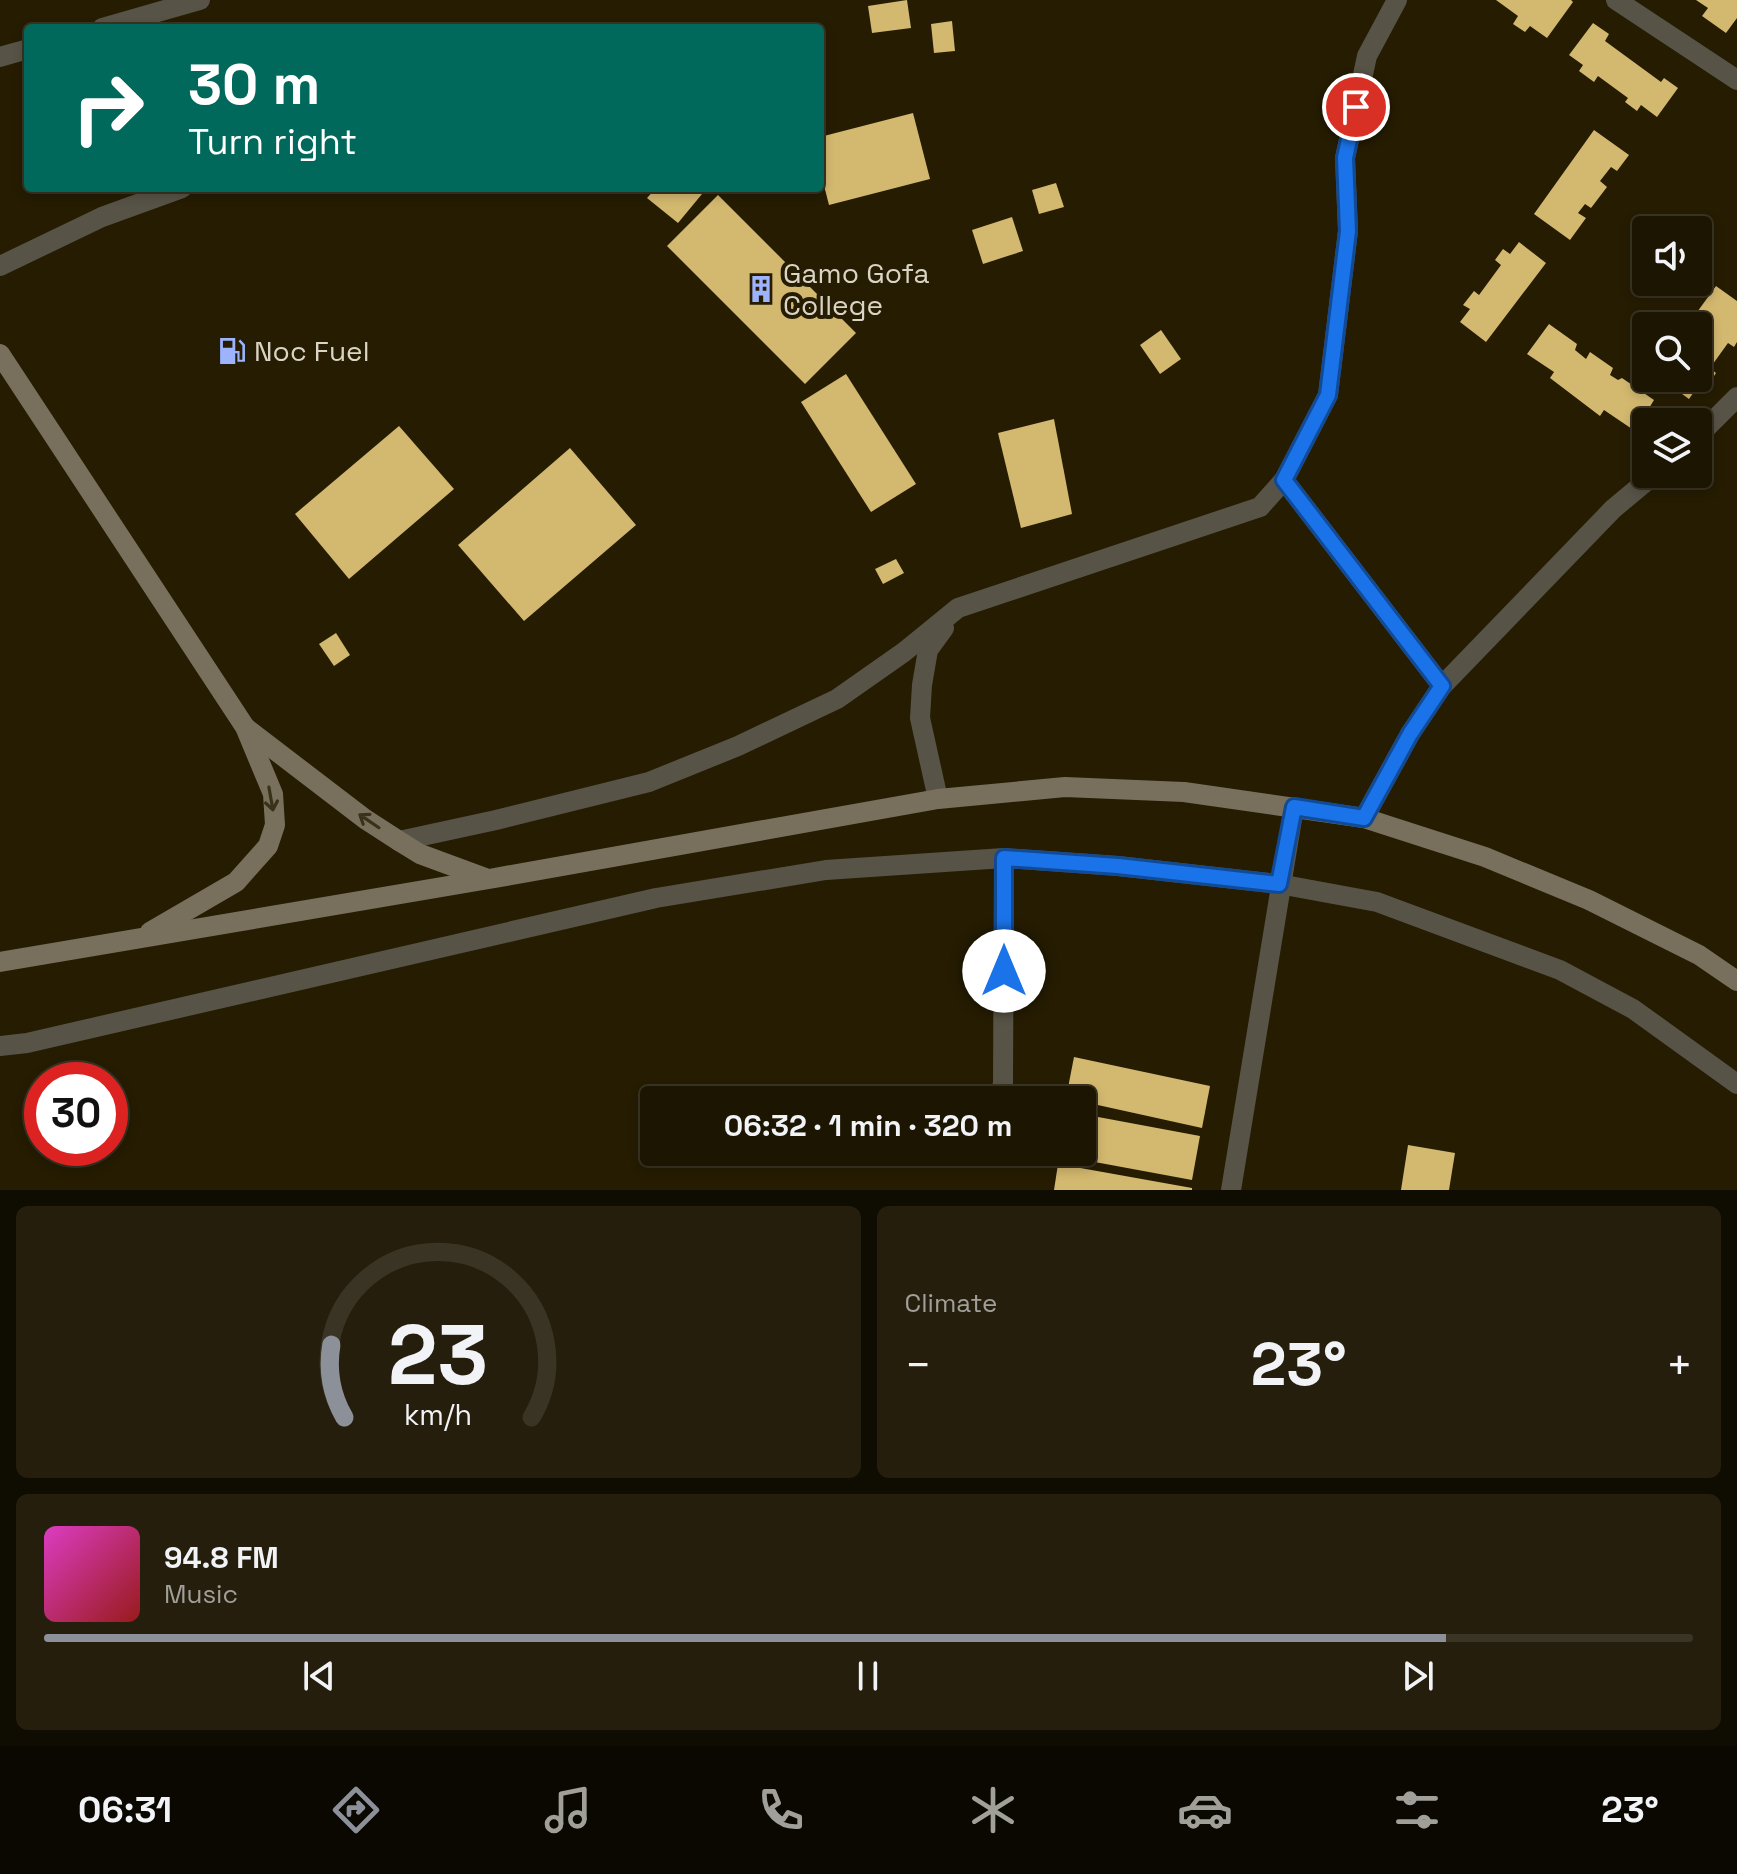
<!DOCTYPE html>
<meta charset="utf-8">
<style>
body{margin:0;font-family:"Space Grotesk",sans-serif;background:#251e0c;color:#f1f3f6;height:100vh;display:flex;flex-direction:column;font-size:30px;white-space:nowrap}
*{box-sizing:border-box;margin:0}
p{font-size:26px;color:#a09f99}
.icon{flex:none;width:44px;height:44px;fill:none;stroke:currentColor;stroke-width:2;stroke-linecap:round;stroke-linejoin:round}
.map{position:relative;height:1190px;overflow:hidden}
.drawer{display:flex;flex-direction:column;gap:16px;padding:16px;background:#0f0c01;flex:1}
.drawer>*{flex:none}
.guide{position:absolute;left:24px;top:24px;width:800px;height:168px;border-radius:8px;box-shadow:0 4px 12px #0003,0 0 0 2px #3a3424;background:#00695c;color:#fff;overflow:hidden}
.controls{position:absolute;left:1632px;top:216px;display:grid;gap:16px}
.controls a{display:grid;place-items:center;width:80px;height:80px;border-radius:8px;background:#1c1502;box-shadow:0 4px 12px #0003,0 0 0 2px #3a3424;font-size:40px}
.speed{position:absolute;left:24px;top:1062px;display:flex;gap:16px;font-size:40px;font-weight:700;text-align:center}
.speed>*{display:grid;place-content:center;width:104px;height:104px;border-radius:50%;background:#1c1502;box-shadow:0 4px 12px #0003,0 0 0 2px #3a3424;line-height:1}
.speed .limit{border:12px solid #d22;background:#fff;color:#111}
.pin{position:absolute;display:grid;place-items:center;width:68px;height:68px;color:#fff;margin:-34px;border:4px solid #fff;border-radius:50%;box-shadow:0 2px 8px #0007}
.me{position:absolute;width:88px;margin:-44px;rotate:0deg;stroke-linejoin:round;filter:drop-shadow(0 0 6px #0008)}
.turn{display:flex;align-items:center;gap:28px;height:168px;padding:0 32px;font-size:36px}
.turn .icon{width:104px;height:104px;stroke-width:2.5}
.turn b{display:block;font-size:56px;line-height:68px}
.big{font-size:60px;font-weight:800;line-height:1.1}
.drawer .widget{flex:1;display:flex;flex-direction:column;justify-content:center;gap:12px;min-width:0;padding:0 28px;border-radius:12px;background:#251e0c}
.drawer .dial{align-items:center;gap:0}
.dial svg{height:208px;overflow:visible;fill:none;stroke:#3a3424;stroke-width:7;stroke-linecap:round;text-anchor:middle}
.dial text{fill:#f1f3f6;stroke:none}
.song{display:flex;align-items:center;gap:24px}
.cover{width:96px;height:96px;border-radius:12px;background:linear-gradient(135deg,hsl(310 70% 55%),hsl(0 70% 35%))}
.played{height:8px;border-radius:4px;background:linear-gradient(90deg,#8c9099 85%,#3a3424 85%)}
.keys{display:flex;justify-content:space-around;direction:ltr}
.heat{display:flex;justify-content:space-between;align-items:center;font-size:44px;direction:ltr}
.drawer .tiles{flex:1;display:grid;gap:16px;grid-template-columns:1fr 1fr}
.widget:last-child{grid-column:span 2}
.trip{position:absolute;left:640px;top:1086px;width:456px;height:80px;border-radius:8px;background:#1c1502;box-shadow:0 4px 12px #0003,0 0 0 2px #3a3424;font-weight:800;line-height:80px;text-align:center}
.dock{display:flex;height:128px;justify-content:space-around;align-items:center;background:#0b0801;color:#a09f99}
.dock .icon{width:56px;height:56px}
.dock .current{color:#8c9099}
.dock b{font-size:36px;color:#f1f3f6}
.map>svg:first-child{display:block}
</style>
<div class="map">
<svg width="1737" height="1190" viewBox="0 0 1737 1190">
<rect width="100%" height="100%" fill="#251c02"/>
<g fill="#d3b86f">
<path d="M 907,0 L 911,28 L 872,33 L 868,6 Z"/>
<path d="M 1496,0 L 1571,0 L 1573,2 L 1547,38 L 1530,26 L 1525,32 L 1513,24 L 1518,16 Z"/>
<path d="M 1696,0 L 1737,0 L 1737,18 L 1726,33 L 1702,16 L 1708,8 Z"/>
<path d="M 952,21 L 955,51 L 934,53 L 931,24 Z"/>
<path d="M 1593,23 L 1609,34 L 1605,41 L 1661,82 L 1664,78 L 1678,88 L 1657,117 L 1641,105 L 1637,111 L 1625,102 L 1628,98 L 1598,76 L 1594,82 L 1579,71 L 1583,65 L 1569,55 Z"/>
<path d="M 913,113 L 930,179 L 829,205 L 820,170 L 820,137 Z"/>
<path d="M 1594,130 L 1629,155 L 1617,171 L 1611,167 L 1600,181 L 1607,187 L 1591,208 L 1585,204 L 1578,213 L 1586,218 L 1570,240 L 1534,214 Z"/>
<path d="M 1056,183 L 1064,207 L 1039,214 L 1032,190 Z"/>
<path d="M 656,188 L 707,188 L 678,223 L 647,198 Z"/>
<path d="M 718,195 L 856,333 L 805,384 L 667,246 Z"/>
<path d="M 1012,217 L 1023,251 L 983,264 L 972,230 Z"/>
<path d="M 1519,242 L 1546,263 L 1486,342 L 1460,322 L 1470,309 L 1463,305 L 1474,291 L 1479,295 L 1501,265 L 1495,260 L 1503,249 L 1510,254 Z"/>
<path d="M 1716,286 L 1737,301 L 1737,342 L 1734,347 L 1728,343 L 1710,368 L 1716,373 L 1704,391 L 1698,386 L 1689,399 L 1660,378 L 1698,378 L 1698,326 L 1687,326 Z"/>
<path d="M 1549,324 L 1577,344 L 1575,350 L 1586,359 L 1590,352 L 1613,368 L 1610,375 L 1618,380 L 1622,378 L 1654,400 L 1635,431 L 1604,410 L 1600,416 L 1550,378 L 1554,372 L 1527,354 Z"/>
<path d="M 1161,330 L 1181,359 L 1160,374 L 1140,345 Z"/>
<path d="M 846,374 L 916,484 L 871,512 L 801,402 Z"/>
<path d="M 1054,419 L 1072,514 L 1021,528 L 998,433 Z"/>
<path d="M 399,426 L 454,489 L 349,579 L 295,514 Z"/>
<path d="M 570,448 L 636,525 L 524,621 L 458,545 Z"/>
<path d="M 896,559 L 904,573 L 883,584 L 875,569 Z"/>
<path d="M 336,633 L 350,655 L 334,666 L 319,644 Z"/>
<path d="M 1074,1057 L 1210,1086 L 1202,1128 L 1066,1098 Z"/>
<path d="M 1082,1114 L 1200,1136 L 1192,1180 L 1057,1155 L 1058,1152 L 1082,1152 Z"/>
<path d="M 1408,1145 L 1455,1153 L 1449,1190 L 1401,1190 Z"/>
<path d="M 1058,1164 L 1192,1188 L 1192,1190 L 1054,1190 Z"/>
</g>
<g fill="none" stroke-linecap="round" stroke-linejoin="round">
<g stroke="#575346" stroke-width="20">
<path d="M 1616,0 L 1737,80"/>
<path d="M 102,28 L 200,0"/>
<path d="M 0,57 L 28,49"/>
<path d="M 0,266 L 102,217 L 182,188"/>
<path d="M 1698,436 L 1737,397"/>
<path d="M 1284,480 L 1442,686"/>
<path d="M 938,799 L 920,718 L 922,685 L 928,650 L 944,628"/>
<path d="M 1364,818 L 1410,734 L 1442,686 L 1613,509 L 1655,474"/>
<path d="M 399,841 L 496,820 L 649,782 L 738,746 L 837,699 L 904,652 L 958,608 L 1260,507 L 1284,480 L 1328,395 L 1348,231 L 1345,158 L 1367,56 L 1397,0"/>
<path d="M 0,1046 L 27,1043 L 656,898 L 826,870 L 1004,858 L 1118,866 L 1279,884 L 1377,902 L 1560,970 L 1633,1009 L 1737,1084"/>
<path d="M 999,1100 L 1003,1083 L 1004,858"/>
<path d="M 958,1158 L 967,1152"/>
<path d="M 1231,1190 L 1294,807"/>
</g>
<g stroke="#78705d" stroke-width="20">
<path d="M 0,354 L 245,727 L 273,794 L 275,825 L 268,846 L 236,882 L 150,932"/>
<path d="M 246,728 L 365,819 L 399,841 L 420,854 L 485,878"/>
<path d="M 0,962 L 489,879 L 938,799 L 1065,787 L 1184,792 L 1364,818 L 1485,857 L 1589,900 L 1699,955 L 1737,981"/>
</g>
</g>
<defs><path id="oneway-shaft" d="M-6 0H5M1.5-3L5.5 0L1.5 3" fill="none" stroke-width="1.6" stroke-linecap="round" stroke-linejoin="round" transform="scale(2)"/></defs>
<g stroke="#3a3119">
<use href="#oneway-shaft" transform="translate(271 799) rotate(80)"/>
<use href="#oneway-shaft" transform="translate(369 821) rotate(-146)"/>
</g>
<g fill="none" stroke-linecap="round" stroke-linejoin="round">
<g stroke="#114b97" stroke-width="20">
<path id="route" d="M 1004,971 L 1004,858 L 1118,866 L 1279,884 L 1294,807 L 1364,818 L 1410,734 L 1442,686 L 1284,480 L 1328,395 L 1348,231 L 1345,158 L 1356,107"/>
</g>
<use href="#route" stroke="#1a73e8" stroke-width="14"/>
</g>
<defs>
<g id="building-bare" transform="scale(2.16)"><path d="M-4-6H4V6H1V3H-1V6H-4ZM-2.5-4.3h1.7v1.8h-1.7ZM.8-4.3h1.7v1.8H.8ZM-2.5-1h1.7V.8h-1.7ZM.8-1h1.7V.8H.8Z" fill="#9db4fd" stroke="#251c02" stroke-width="2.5" paint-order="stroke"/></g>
<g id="fuel-bare" transform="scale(2.16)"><path d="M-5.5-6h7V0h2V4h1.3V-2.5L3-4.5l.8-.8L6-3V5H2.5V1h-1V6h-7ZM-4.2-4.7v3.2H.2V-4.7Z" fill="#9db4fd" stroke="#251c02" stroke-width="2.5" paint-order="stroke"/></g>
</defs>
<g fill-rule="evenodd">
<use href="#building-bare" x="761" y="289"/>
<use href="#fuel-bare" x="232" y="351"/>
</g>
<g text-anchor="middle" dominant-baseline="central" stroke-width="8" stroke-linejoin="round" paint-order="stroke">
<g font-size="28" fill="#dad4c4" stroke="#251c02" text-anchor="start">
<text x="783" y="273">Gamo Gofa<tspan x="783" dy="32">College</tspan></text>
<text x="254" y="351">Noc Fuel</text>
</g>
</g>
</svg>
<div class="controls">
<a><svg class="icon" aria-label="sound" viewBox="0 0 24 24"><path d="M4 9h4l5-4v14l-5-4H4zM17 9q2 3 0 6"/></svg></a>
<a><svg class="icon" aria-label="search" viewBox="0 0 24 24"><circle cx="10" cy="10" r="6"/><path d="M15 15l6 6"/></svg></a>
<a><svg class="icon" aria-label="layers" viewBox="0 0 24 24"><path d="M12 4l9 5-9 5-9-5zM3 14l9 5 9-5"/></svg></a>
</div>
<div class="speed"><div class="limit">30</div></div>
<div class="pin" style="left:1356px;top:107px;background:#d93025"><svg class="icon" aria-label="arrive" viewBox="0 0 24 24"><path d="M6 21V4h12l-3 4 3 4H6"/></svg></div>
<svg class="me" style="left:1004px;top:971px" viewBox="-20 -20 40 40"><circle r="19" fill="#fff"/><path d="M0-13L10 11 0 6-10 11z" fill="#1a73e8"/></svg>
<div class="trip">06:32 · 1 min · 320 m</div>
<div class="guide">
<div class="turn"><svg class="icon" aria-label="right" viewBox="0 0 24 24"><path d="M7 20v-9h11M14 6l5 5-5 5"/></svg><div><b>30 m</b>Turn right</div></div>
</div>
</div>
<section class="drawer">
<div class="tiles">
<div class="widget dial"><svg viewBox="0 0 100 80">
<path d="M14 69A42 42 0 1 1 86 69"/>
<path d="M14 69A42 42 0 0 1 9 41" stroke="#8c9099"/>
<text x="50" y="56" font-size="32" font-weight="700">23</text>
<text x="50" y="72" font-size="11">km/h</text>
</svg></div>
<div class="widget"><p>Climate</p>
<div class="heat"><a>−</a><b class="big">23°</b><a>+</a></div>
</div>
<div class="widget">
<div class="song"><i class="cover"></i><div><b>94.8 FM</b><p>Music</p></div></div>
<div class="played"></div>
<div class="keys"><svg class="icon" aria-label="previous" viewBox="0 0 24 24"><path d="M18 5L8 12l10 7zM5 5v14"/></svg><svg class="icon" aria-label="pause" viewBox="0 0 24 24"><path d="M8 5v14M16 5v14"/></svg><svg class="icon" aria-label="next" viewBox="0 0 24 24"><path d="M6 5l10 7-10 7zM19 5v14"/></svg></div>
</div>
</div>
</section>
<nav class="dock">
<b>06:31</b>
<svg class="icon current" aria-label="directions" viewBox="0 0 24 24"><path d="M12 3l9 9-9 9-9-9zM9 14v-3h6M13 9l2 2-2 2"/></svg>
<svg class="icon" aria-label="music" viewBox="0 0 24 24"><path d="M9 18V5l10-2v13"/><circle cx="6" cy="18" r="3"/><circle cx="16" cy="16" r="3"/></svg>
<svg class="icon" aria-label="phone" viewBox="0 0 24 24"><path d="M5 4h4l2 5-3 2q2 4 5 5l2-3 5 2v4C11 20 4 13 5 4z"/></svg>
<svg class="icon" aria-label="climate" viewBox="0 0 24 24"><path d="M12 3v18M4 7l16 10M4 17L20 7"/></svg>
<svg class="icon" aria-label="car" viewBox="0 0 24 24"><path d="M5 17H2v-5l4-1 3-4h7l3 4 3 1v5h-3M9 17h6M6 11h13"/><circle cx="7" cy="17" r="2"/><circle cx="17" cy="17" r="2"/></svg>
<svg class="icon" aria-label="filters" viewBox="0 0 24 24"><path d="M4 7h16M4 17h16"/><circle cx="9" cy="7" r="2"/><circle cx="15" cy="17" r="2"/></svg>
<b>23°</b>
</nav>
